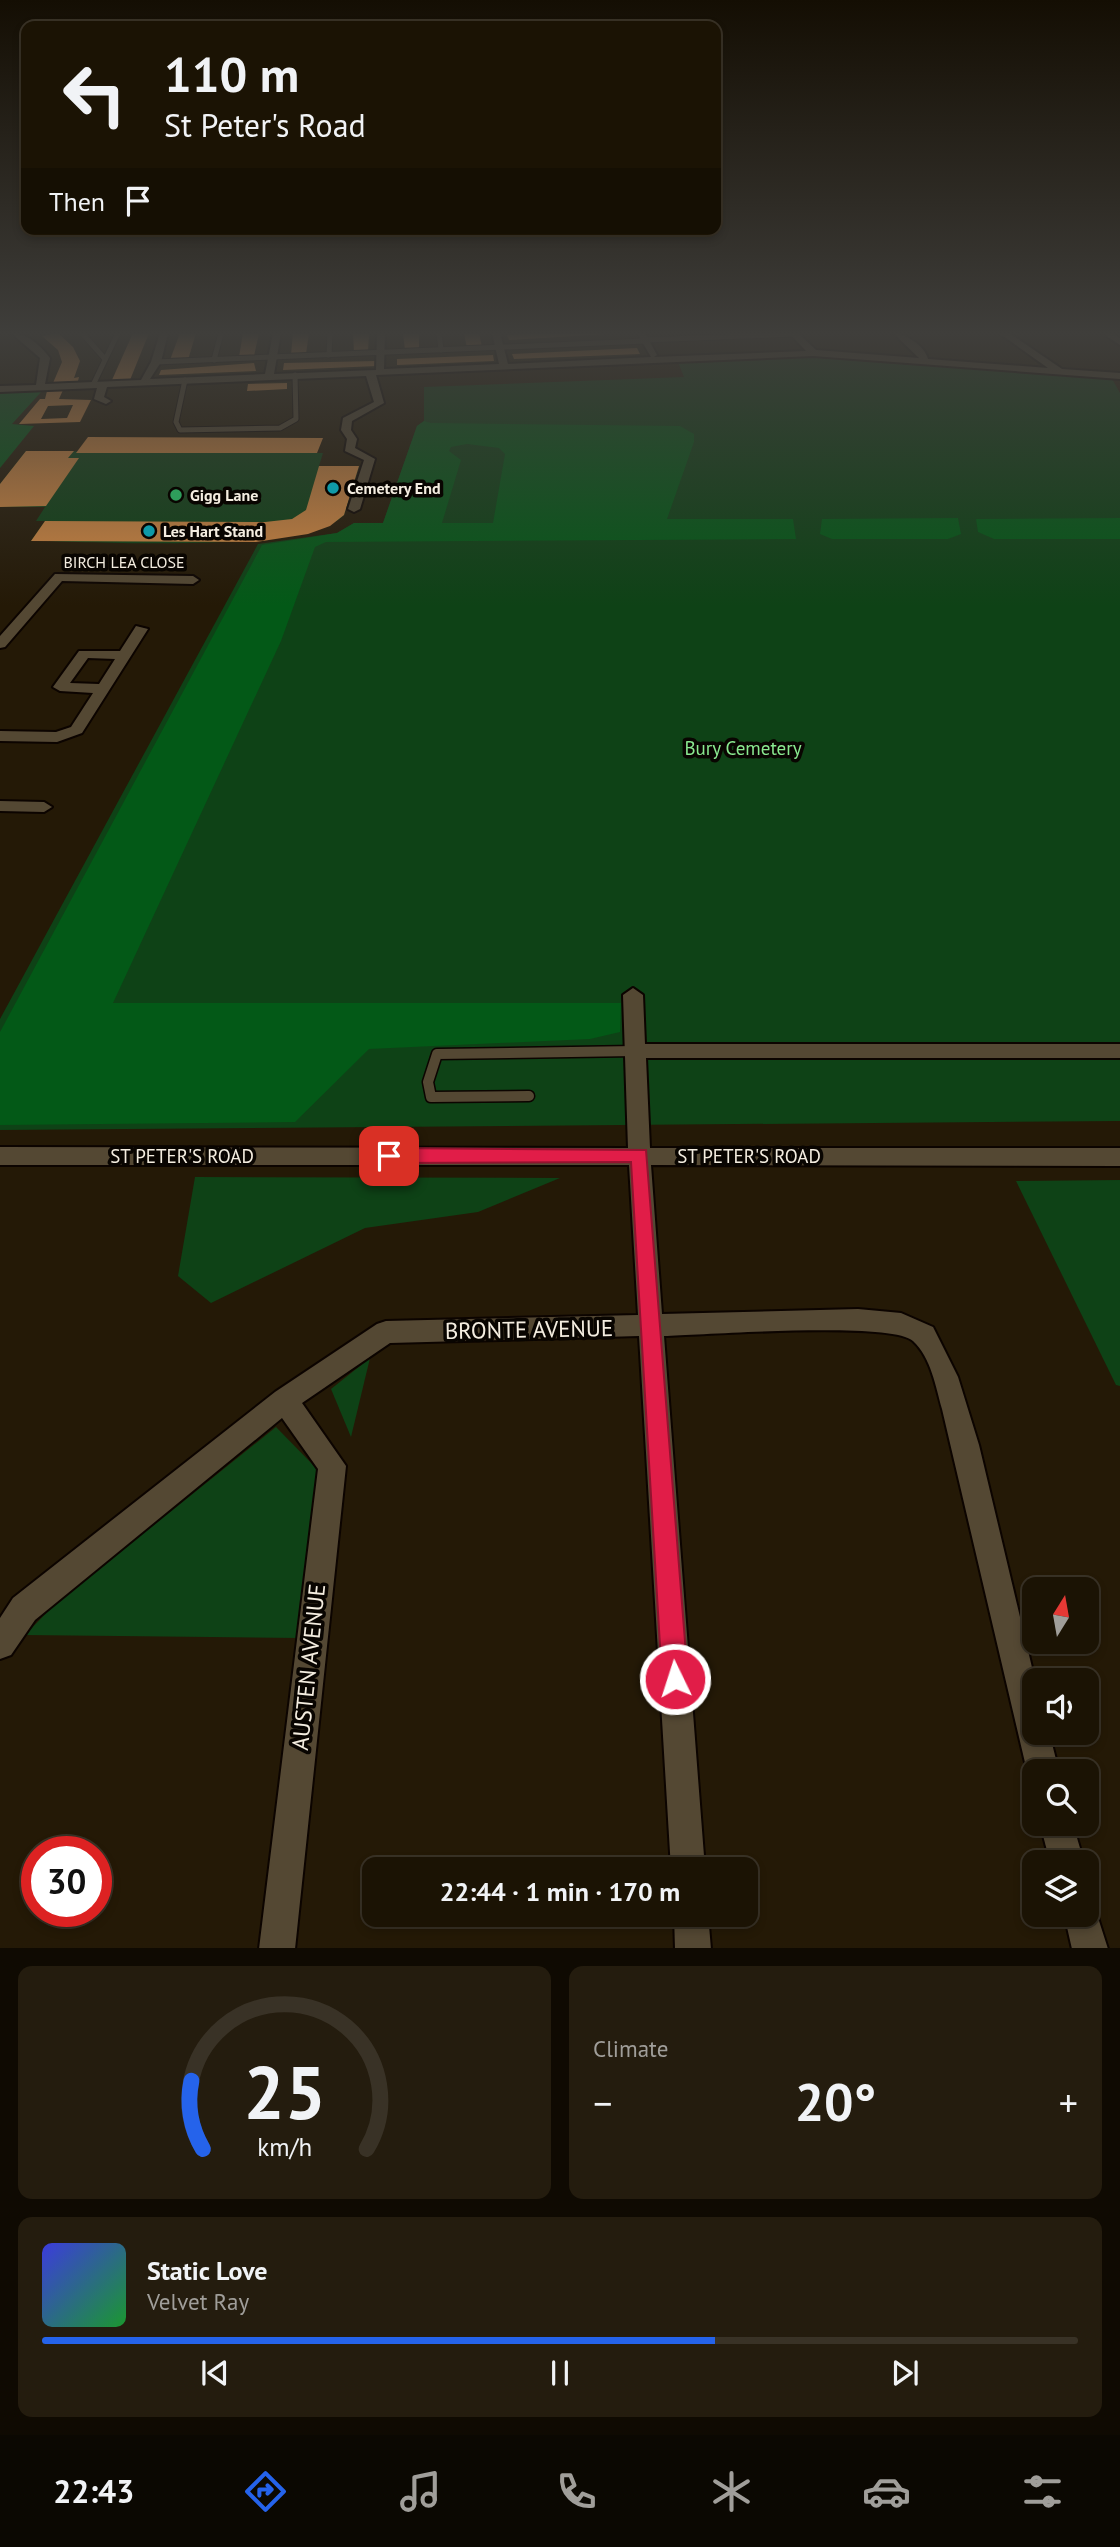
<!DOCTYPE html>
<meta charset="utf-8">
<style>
body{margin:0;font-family:"PT Sans",sans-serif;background:#241c0e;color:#f1f3f6;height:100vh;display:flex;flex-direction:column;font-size:26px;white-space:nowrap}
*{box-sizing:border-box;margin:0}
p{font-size:23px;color:#a09e9a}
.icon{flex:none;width:38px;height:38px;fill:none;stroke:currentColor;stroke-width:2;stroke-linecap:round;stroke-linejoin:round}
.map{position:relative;height:1948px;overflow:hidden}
.details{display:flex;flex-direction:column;gap:18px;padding:18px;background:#0f0a02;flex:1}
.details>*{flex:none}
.banner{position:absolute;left:21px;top:21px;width:700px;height:214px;border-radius:14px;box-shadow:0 4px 10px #0003,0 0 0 2px #393226;background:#1b1304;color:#f1f3f6;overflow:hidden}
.needle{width:46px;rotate:11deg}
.controls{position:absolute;left:1022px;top:1577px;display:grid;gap:14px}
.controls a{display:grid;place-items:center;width:77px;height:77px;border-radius:14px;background:#1b1304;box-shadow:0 4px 10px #0003,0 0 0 2px #393226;font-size:35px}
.speed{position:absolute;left:21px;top:1836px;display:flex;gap:14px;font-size:35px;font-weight:700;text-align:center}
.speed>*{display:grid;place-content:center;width:91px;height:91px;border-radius:50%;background:#1b1304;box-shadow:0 4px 10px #0003,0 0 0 2px #393226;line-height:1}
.speed .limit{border:10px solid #d22;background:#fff;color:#111}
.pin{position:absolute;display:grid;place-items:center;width:60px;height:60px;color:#fff;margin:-30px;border-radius:14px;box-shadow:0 4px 10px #0006}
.me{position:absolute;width:77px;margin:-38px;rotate:356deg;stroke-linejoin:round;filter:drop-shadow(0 0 5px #0008)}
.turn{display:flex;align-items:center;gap:24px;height:147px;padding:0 28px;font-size:32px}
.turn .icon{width:91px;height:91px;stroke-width:2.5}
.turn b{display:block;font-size:49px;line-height:60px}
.then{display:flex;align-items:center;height:66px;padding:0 28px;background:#0003;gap:14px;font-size:26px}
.big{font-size:52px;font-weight:800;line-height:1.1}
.details .widget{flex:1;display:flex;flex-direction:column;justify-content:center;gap:10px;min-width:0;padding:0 24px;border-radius:14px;background:#241c0e}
.details .dial{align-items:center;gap:0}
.dial svg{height:182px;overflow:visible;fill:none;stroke:#393226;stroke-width:7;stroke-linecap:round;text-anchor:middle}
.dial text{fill:#f1f3f6;stroke:none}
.song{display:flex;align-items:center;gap:21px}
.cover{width:84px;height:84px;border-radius:10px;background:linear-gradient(135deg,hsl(240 70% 55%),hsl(130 70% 35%))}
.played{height:7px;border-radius:4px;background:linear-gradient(90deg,#2563eb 65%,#393226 65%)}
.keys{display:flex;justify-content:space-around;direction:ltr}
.heat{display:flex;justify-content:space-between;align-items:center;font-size:38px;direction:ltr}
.details .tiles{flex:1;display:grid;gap:18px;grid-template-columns:1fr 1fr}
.widget:last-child{grid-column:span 2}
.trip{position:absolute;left:362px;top:1857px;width:396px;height:70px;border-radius:14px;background:#1b1304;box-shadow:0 4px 10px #0003,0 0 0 2px #393226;font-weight:800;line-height:70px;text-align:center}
.tabs{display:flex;height:112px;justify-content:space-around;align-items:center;background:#0b0802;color:#a09e9a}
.tabs .icon{width:49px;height:49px}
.tabs .current{color:#2563eb}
.tabs b{font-size:32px;color:#f1f3f6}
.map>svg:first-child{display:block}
</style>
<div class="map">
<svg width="1120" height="1949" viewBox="0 0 1120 1949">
<rect width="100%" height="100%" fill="#241906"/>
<g fill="#0e4216">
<path d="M 819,355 L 1111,377 L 1120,393 L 1120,1121 L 0,1130 L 0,1019 L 258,544 L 337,533 L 354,523 L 383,523 L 417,426 L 424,421 L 424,387 L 684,377 L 678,362 Z"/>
<path d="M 26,451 L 317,453 L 323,453 L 319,466 L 359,466 L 344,515 C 306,555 92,541 31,541 L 45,521 L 36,521 L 45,507 L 0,507 L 0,484 Z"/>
<path d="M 195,1177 L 560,1178 L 478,1212 L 365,1228 L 211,1303 L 178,1276 Z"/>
<path d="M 1120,1180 L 1120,1386 L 1116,1385 L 1016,1181 Z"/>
<path d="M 370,1358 L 351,1437 L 331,1389 Z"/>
<path d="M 276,1427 L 320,1472 L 300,1638 L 25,1635 L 54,1605 Z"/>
</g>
<g fill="#035917" fill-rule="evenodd">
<path d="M 42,391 L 12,424 L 34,426 L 0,468 L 0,393 Z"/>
<path d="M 424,421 L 431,423 L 680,426 L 694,434 L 694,442 L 667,519 L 793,519 L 796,539 L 326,542 L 315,547 L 281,641 L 113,1003 L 621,1003 L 620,1032 L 590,1039 L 369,1049 L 295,1122 L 0,1125 L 0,1032 L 262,545 L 337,533 L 354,523 L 383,523 L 417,426 ZM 467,444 L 499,448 L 505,454 L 493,523 L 442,523 L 461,460 L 449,451 L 451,447 Z"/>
<path d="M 958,518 L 961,534 L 948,539 L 832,539 L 820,534 L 822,519 Z"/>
<path d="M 1120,518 L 1120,539 L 994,539 L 978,532 L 976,519 Z"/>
</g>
<g fill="#d08742" fill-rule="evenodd">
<path d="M 58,333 L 73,347 L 80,361 L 74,378 L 79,377 L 78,381 L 53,383 L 62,362 L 58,350 L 42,336 Z"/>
<path d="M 133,333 L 149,333 L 130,380 L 112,380 Z"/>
<path d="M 180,333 L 196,333 L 188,360 L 170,360 Z"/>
<path d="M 243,333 L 259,333 L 254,356 L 239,357 Z"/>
<path d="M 293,333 L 309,333 L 306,354 L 291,355 Z"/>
<path d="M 353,333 L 369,333 L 368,352 L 354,352 Z"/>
<path d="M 403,333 L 419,333 L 419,349 L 405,350 Z"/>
<path d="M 464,333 L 479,333 L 482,347 L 467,348 Z"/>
<path d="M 623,333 L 509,340 L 507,335 L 554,333 Z"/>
<path d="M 637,348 L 640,354 L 514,359 L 512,354 Z"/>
<path d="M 493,355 L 494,361 L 397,365 L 397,359 Z"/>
<path d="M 376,361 L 377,366 L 283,370 L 284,363 Z"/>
<path d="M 254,363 L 256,371 L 159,375 L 161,370 Z"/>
<path d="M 287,383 L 287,389 L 247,391 L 248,384 Z"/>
<path d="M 63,390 L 59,399 L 91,400 L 80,422 L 19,424 L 40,399 L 45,399 L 47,391 ZM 73,405 L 67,418 L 41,419 L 48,406 Z"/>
<path d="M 88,437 L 323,438 L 317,453 L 76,453 Z"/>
<path d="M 26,451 L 74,451 L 68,458 L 79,458 L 46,506 L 0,507 L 0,484 Z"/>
<path d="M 319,466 L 359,466 L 344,515 L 330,526 L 308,534 L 256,542 L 31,541 L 45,521 L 265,522 L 292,519 L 306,510 Z"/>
</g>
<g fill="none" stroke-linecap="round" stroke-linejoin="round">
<g stroke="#0c0400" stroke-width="7">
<g id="lane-far1">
<path d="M 82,333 L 105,359"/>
<path d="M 439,333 L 441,350"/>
<path d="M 644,340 L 793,334"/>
<path d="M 329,355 L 330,333"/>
<path d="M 214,360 L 221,333"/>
<path d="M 156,362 L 645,341"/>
<path d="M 185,380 L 176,422 L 180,430 L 280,428 L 296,419 L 295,375"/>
<path d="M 93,385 L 118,333"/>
</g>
</g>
<g stroke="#0c0400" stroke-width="13">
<path id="lane" d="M 529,1096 L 431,1097 L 428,1082 L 437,1054 L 635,1051"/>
</g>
<g stroke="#0c0400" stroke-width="4">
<g id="street">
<path d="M 11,333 C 27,333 40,345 50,358 L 45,384 L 141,380 L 151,362 L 160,333 L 168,333 L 161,362 L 150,379 L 265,374 L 273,333 L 281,333 L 274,374 L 376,370 L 377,333 L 385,333 L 384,369 L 499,364 L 492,333 L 500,333 L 508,364 L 651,357 L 637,333 L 645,333 L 657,355 L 654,357 L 806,351 L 789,333 L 798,333 L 816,350 L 919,358 L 893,333 C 905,333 925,346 928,359 L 1048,368 L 999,333 L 1009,333 L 1062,369 L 1120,373 L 1120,379 L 813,356 L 376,375 L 384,403 L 352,421 L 351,430 L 357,439 L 355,448 L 375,459 L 360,509 L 354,512 L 348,509 L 364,460 L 345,451 L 347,439 L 341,430 L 343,418 L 374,402 L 366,376 L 107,387 L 104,397 L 111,401 L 106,404 L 94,399 L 97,388 L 0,392 L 0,386 L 36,385 L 40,358 Z"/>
<path d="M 1102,333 L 1112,333 L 1120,338 L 1120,345 Z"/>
<path d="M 55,574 L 193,576 L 199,580 L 193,584 L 62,581 L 5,647 L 0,648 L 0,636 Z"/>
<path d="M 136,626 L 148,629 L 82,733 L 57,742 L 0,741 L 0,731 L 56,732 L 71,727 L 93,693 L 60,691 L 53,687 L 79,651 L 120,651 ZM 88,658 L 115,659 L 99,684 L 70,683 Z"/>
<path d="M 0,801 L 44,802 L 52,807 L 44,812 L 0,811 Z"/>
<path d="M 633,988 L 643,995 L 645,1044 L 1120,1044 L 1120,1058 L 646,1058 L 650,1148 L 1120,1148 L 1120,1166 L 651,1165 L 662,1314 L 858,1309 L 901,1313 L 933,1327 L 958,1377 L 979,1445 L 1035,1680 L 1034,1732 L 1049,1732 L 1059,1771 L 1034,1771 L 1034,1784 L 1027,1771 L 942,1409 C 936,1388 931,1357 913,1341 C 891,1321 704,1335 664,1336 L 705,1869 L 671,1869 L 639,1336 L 390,1343 L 302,1403 L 346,1466 L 295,1949 L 259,1949 L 318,1469 L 282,1418 L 35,1620 L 11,1655 L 0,1659 L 0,1618 L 13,1598 L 275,1392 L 377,1324 L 386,1321 L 638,1315 L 629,1165 L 0,1165 L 0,1147 L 628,1148 L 623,995 Z"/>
<path d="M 1040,1824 L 1073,1824 L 1084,1862 L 1050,1862 Z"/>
<path d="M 1087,1899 L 1093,1902 L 1108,1949 L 1072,1949 L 1064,1914 L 1087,1914 Z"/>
<path d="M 674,1914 L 708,1914 L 711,1949 L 675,1949 Z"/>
</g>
</g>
<use href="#lane-far1" stroke="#544833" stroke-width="5"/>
<use href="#lane" stroke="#544833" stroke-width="10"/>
<use href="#street" fill="#544833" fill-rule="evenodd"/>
</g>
<linearGradient id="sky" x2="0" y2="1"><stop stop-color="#140e03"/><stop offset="0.55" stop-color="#3f3e3b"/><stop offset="1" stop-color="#3f3e3b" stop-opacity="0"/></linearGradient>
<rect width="1120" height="606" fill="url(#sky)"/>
<path fill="#e11d48" stroke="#92132f" stroke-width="2" d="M 389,1148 L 646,1150 L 688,1679 L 684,1688 L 675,1692 L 666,1688 L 662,1679 L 631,1162 L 389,1163 L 380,1156 Z"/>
<g fill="#0f9aa8" stroke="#090501" stroke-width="2.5">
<circle cx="333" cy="488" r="7"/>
<circle cx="149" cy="531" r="7"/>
</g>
<circle fill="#2e9e5b" stroke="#090501" stroke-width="2.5" cx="176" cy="495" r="7"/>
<g text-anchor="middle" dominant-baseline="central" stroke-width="7" stroke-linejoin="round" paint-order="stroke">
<g font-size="16" font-weight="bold" fill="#f4ede0" stroke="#090501" text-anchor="start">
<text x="347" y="488">Cemetery End</text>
<text x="190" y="495">Gigg Lane</text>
<text x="163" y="531">Les Hart Stand</text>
</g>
<g font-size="16" fill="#f4ede0" stroke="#090501">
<text x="124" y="562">BIRCH LEA CLOSE</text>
</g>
<g font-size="19" fill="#8aea90" stroke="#090501">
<text x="743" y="748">Bury Cemetery</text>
</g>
<g font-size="19" fill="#f4ede0" stroke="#090501">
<text x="182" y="1156">ST PETER'S ROAD</text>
<text x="749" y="1156">ST PETER'S ROAD</text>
</g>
<g font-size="23" fill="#f4ede0" stroke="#090501">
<text transform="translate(529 1329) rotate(-1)">BRONTE AVENUE</text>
<text transform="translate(308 1667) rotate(-84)">AUSTEN AVENUE</text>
</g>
</g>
</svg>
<div class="controls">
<a><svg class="needle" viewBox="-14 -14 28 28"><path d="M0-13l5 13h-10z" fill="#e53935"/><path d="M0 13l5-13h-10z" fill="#a09e9a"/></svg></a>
<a><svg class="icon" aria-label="sound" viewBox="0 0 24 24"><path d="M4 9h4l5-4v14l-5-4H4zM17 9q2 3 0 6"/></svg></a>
<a><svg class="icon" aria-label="search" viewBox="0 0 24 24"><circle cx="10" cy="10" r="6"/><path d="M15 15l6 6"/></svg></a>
<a><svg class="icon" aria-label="layers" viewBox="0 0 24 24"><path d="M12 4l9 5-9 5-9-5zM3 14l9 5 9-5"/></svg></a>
</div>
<div class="speed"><div class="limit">30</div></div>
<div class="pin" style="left:389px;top:1156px;background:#d93025"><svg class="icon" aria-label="arrive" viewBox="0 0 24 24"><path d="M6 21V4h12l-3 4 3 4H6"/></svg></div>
<svg class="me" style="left:675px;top:1679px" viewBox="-20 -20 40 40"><circle r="17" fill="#e11d48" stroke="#fff" stroke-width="3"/><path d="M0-11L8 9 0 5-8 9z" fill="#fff"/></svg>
<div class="trip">22:44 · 1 min · 170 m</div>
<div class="banner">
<div class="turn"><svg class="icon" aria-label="left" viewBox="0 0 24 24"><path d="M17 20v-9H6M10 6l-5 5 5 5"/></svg><div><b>110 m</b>St Peter's Road</div></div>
<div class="then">Then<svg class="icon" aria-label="arrive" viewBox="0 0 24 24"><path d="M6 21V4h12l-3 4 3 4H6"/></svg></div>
</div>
</div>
<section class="details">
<div class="tiles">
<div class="widget dial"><svg viewBox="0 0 100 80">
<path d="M14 69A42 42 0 1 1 86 69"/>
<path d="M14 69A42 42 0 0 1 9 39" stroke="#2563eb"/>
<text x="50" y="56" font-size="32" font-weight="700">25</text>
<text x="50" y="72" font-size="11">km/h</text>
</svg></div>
<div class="widget"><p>Climate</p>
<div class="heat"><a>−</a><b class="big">20°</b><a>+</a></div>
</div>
<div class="widget">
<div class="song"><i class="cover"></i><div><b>Static Love</b><p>Velvet Ray</p></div></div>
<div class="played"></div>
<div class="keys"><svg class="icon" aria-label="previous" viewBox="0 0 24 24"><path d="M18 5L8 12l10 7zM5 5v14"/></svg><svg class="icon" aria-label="pause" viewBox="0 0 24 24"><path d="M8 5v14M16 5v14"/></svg><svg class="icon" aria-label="next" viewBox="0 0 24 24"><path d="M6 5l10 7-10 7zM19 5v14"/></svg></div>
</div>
</div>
</section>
<nav class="tabs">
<b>22:43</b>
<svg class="icon current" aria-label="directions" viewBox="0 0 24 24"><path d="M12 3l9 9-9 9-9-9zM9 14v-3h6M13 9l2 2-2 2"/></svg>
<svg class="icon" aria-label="music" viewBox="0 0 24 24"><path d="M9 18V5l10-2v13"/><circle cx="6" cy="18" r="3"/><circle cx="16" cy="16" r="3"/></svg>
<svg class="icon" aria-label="phone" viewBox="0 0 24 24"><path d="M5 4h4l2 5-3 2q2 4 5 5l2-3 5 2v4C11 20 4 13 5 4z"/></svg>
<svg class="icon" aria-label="climate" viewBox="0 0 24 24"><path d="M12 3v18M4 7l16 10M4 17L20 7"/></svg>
<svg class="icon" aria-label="car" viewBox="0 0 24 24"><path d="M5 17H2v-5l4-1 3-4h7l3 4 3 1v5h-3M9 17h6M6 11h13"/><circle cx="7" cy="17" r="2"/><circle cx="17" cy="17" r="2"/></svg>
<svg class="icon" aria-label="filters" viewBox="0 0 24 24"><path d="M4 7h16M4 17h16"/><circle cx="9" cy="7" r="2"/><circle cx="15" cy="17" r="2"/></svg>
</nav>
